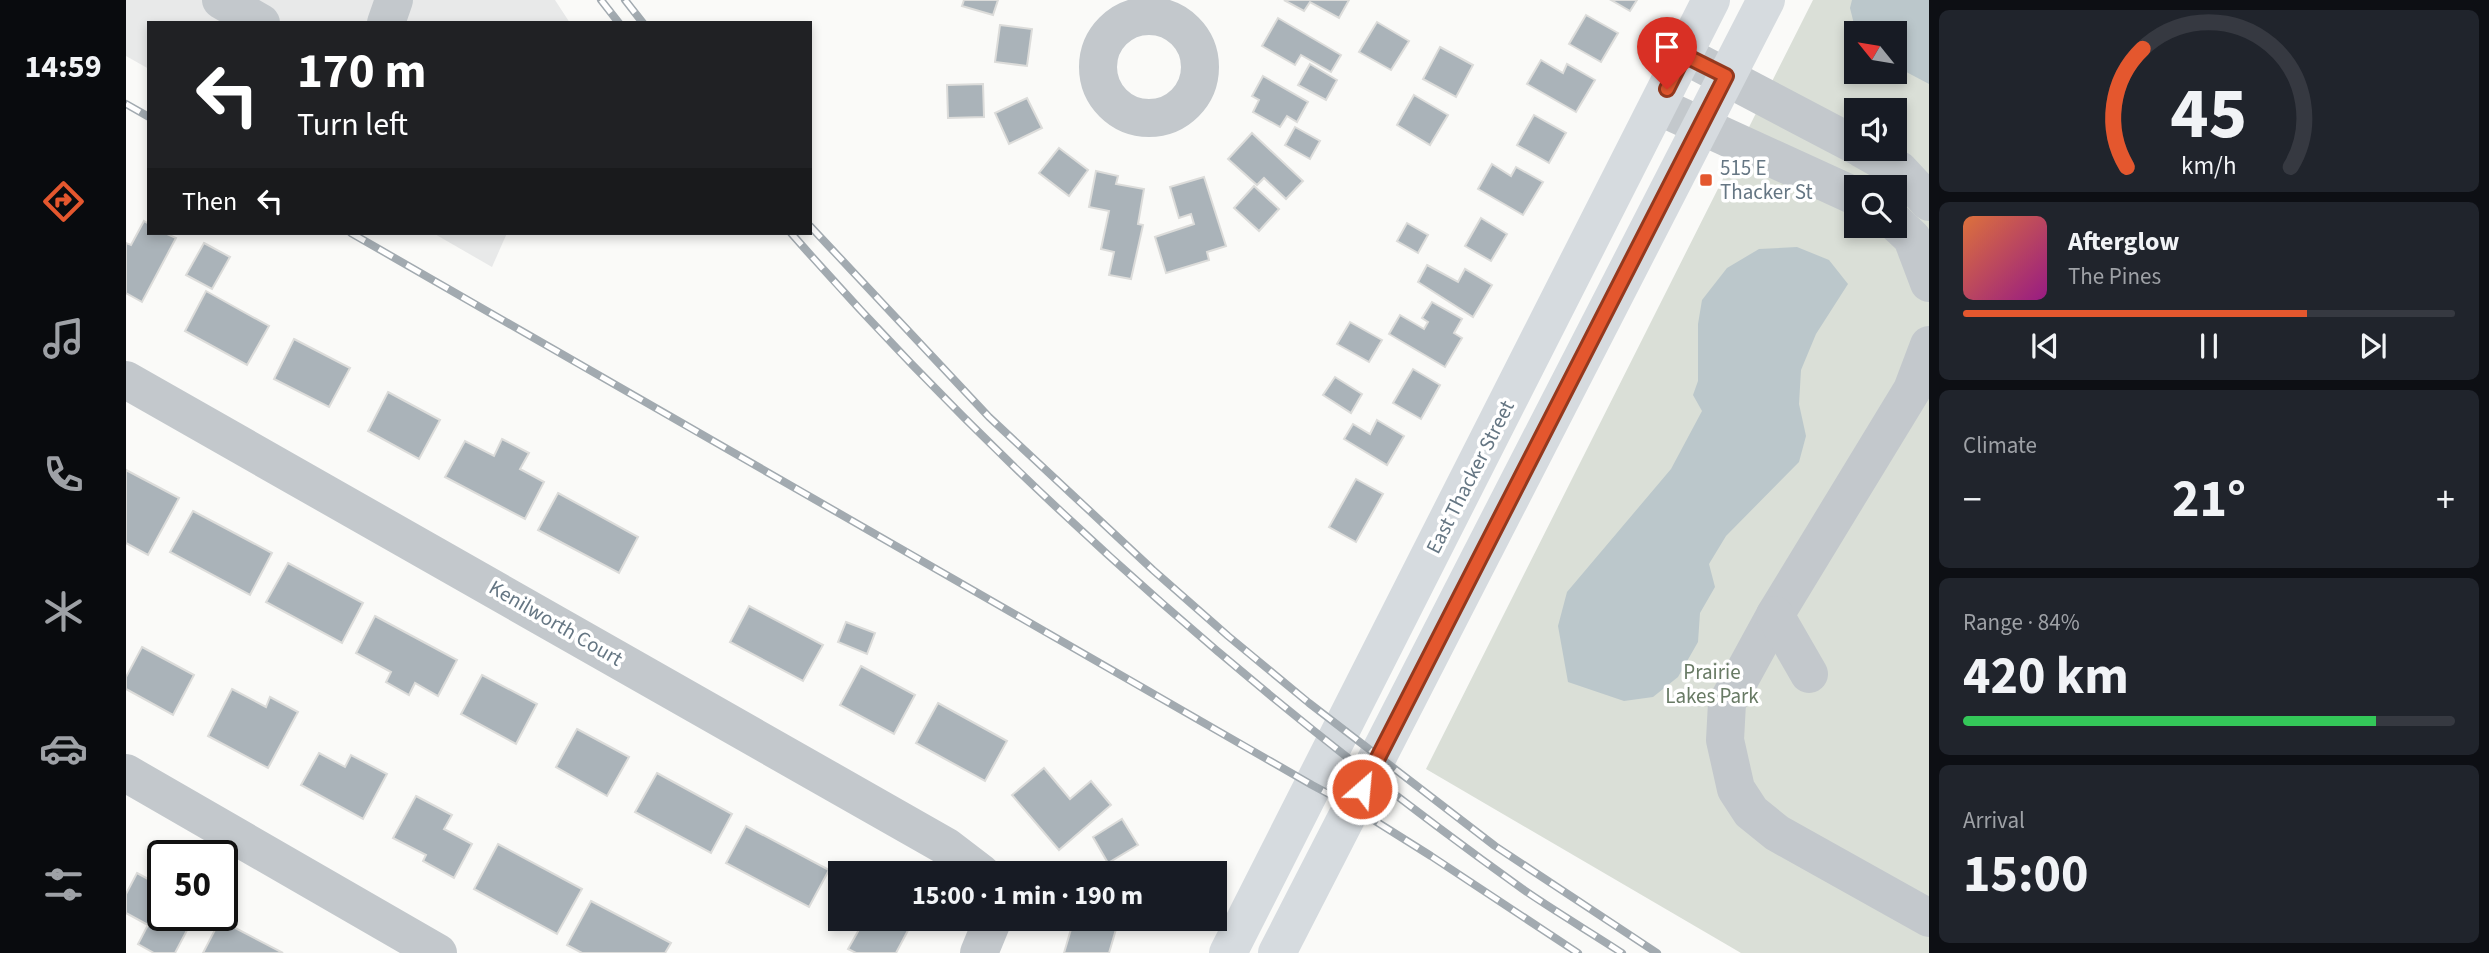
<!DOCTYPE html>
<meta charset="utf-8">
<style>
body{margin:0;font-family:"Source Sans 3",sans-serif;background:#20242c;color:#f1f3f6;height:100vh;display:flex;flex-direction:column;font-size:26px;white-space:nowrap}
*{box-sizing:border-box;margin:0}
p{font-size:23px;color:#9ea1a6}
.icon{flex:none;width:38px;height:38px;fill:none;stroke:currentColor;stroke-width:2;stroke-linecap:round;stroke-linejoin:round}
.map{position:relative;flex:1;overflow:hidden}
.details{display:flex;flex-direction:column;gap:10px;padding:10px;background:#0d0f14;width:560px}
.details>*{flex:none}
.hud{position:absolute;left:21px;top:21px;width:665px;height:214px;border-radius:0px;box-shadow:0 4px 10px #0003;background:#202124;color:#fff;overflow:hidden}
.needle{width:46px;rotate:300deg}
.fabs{position:absolute;left:1718px;top:21px;display:grid;gap:14px}
.fabs a{display:grid;place-items:center;width:63px;height:63px;border-radius:0px;background:#171b24;box-shadow:0 4px 10px #0003;font-size:35px}
.speed{position:absolute;left:21px;top:840px;display:flex;gap:14px;font-size:35px;font-weight:700;text-align:center}
.speed>*{display:grid;place-content:center;width:91px;height:91px;border-radius:50%;background:#171b24;box-shadow:0 4px 10px #0003;line-height:1}
.speed .limit{border:4px solid #111;border-radius:10px;background:#fff;color:#111}
.pin{position:absolute;display:grid;place-items:center;width:60px;height:60px;color:#fff;margin:-72px -30px;border-radius:50% 50% 50% 0;rotate:-45deg;box-shadow:0 0 7px #0007}
.pin .icon{rotate:45deg}
.me{position:absolute;width:77px;margin:-38px;rotate:27deg;stroke-linejoin:round;filter:drop-shadow(0 0 5px #0008)}
.turn{display:flex;align-items:center;gap:24px;height:147px;padding:0 35px;font-size:32px}
.turn .icon{width:91px;height:91px;stroke-width:2.5}
.turn b{display:block;font-size:49px;line-height:60px}
.then{display:flex;align-items:center;height:66px;padding:0 35px;background:#0003;gap:14px;font-size:26px}
.big{font-size:52px;font-weight:700;line-height:1.1}
.details .tile{flex:1;display:flex;flex-direction:column;justify-content:center;gap:10px;min-width:0;padding:0 24px;border-radius:10px;background:#20242c}
.details .dial{align-items:center;gap:0}
.dial svg{height:182px;overflow:visible;fill:none;stroke:#363941;stroke-width:7;stroke-linecap:round;text-anchor:middle}
.dial text{fill:#f1f3f6;stroke:none}
.song{display:flex;align-items:center;gap:21px}
.cover{width:84px;height:84px;border-radius:10px;background:linear-gradient(135deg,hsl(20 70% 55%),hsl(310 70% 35%))}
.played{height:7px;border-radius:4px;background:linear-gradient(90deg,#e4572e 70%,#363941 70%)}
.keys{display:flex;justify-content:space-around;direction:ltr}
.heat{display:flex;justify-content:space-between;align-items:center;font-size:38px;direction:ltr}
.charge{height:10px;border-radius:5px;background:linear-gradient(90deg,#34c759 84%,#363941 0)}
.trip{position:absolute;left:702px;top:861px;width:399px;height:70px;border-radius:0px;background:#171b24;box-shadow:0 4px 10px #0003;font-weight:700;line-height:70px;text-align:center}
main{display:flex;flex:1;min-height:0}
.tab-bar{display:flex;flex-direction:column;width:126px;justify-content:space-around;align-items:center;background:#090b0e;color:#9ea1a6}
.tab-bar .icon{width:49px;height:49px}
.tab-bar .active{color:#e4572e}
.tab-bar b{font-size:32px;color:#f1f3f6}
.map>svg:first-child{display:block}
</style>
<main>
<nav class="tab-bar">
<b>14:59</b>
<svg class="icon active" aria-label="directions" viewBox="0 0 24 24"><path d="M12 3l9 9-9 9-9-9zM9 14v-3h6M13 9l2 2-2 2"/></svg>
<svg class="icon" aria-label="music" viewBox="0 0 24 24"><path d="M9 18V5l10-2v13"/><circle cx="6" cy="18" r="3"/><circle cx="16" cy="16" r="3"/></svg>
<svg class="icon" aria-label="phone" viewBox="0 0 24 24"><path d="M5 4h4l2 5-3 2q2 4 5 5l2-3 5 2v4C11 20 4 13 5 4z"/></svg>
<svg class="icon" aria-label="climate" viewBox="0 0 24 24"><path d="M12 3v18M4 7l16 10M4 17L20 7"/></svg>
<svg class="icon" aria-label="car" viewBox="0 0 24 24"><path d="M5 17H2v-5l4-1 3-4h7l3 4 3 1v5h-3M9 17h6M6 11h13"/><circle cx="7" cy="17" r="2"/><circle cx="17" cy="17" r="2"/></svg>
<svg class="icon" aria-label="filters" viewBox="0 0 24 24"><path d="M4 7h16M4 17h16"/><circle cx="9" cy="7" r="2"/><circle cx="15" cy="17" r="2"/></svg>
</nav>
<div class="map">
<svg width="1803" height="953" viewBox="0 0 1803 953">
<rect width="100%" height="100%" fill="#fafaf8"/>
<g fill="#e8e9e9">
<path d="M 0,0 L 429,0 L 444,23 L 23,23 L 23,69 L 0,56 Z"/>
<path d="M 307,233 L 381,233 L 366,267 Z"/>
</g>
<path fill="#dadfd7" fill-rule="evenodd" d="M 1687,0 L 1803,0 L 1803,953 L 1615,953 L 1300,769 ZM 1731,33 L 1769,33 L 1769,72 L 1731,72 ZM 1731,110 L 1769,110 L 1769,149 L 1731,149 ZM 1731,187 L 1769,187 L 1769,226 L 1731,226 Z"/>
<g fill="#bbc7cb">
<path d="M 1726,0 L 1803,0 L 1803,84 L 1769,66 L 1769,33 L 1731,33 L 1731,36 L 1724,8 Z"/>
<path d="M 1671,247 L 1703,260 L 1722,284 L 1690,334 L 1675,370 L 1673,404 L 1680,436 L 1673,462 L 1600,536 L 1583,564 L 1589,587 L 1574,613 L 1572,642 L 1552,677 L 1527,697 L 1498,701 L 1442,682 L 1432,626 L 1441,592 L 1545,469 L 1576,411 L 1567,395 L 1572,381 L 1572,324 L 1576,300 L 1601,268 L 1633,249 Z"/>
</g>
<g fill="#aab3b9" stroke="#dcdcda" stroke-width="2">
<path d="M 838,0 L 872,0 L 867,15 L 836,6 Z"/>
<path d="M 1158,0 L 1223,0 L 1213,18 L 1184,2 L 1178,11 Z"/>
<path d="M 1485,0 L 1511,0 L 1504,11 Z"/>
<path d="M 1460,15 L 1492,33 L 1475,62 L 1443,44 Z"/>
<path d="M 1152,18 L 1215,55 L 1205,72 L 1175,55 L 1169,65 L 1136,46 Z"/>
<path d="M 1251,22 L 1283,41 L 1265,70 L 1233,52 Z"/>
<path d="M 874,25 L 906,29 L 901,66 L 869,62 Z"/>
<path d="M 1314,47 L 1347,65 L 1330,97 L 1297,79 Z"/>
<path d="M 1415,60 L 1437,73 L 1441,64 L 1469,80 L 1450,112 L 1401,84 Z"/>
<path d="M 1184,64 L 1211,80 L 1200,100 L 1172,85 Z"/>
<path d="M 1137,76 L 1182,102 L 1171,122 L 1161,116 L 1154,127 L 1127,112 L 1133,100 L 1126,96 Z"/>
<path d="M 857,84 L 858,117 L 822,118 L 821,85 Z"/>
<path d="M 1288,95 L 1322,115 L 1304,145 L 1271,125 Z"/>
<path d="M 901,98 L 916,128 L 883,144 L 869,113 Z"/>
<path d="M 1408,115 L 1440,133 L 1423,163 L 1391,145 Z"/>
<path d="M 1169,127 L 1194,141 L 1184,159 L 1159,145 Z"/>
<path d="M 1126,133 L 1177,181 L 1160,199 L 1138,178 L 1131,185 L 1102,159 Z"/>
<path d="M 933,148 L 962,170 L 943,196 L 913,173 Z"/>
<path d="M 1366,164 L 1385,176 L 1390,167 L 1417,182 L 1397,215 L 1352,189 Z"/>
<path d="M 970,171 L 992,176 L 990,184 L 1018,189 L 1012,224 L 1017,225 L 1005,279 L 983,275 L 988,252 L 975,249 L 983,211 L 963,207 Z"/>
<path d="M 1078,177 L 1100,246 L 1081,252 L 1083,260 L 1040,273 L 1029,237 L 1068,224 L 1065,214 L 1053,218 L 1044,187 Z"/>
<path d="M 1128,186 L 1153,209 L 1133,231 L 1108,208 Z"/>
<path d="M 1355,218 L 1381,234 L 1365,261 L 1339,246 Z"/>
<path d="M 18,221 L 23,224 L 23,233 L 39,233 L 50,238 L 16,302 L 0,293 L 0,243 L 5,245 Z"/>
<path d="M 1281,223 L 1302,235 L 1292,253 L 1271,241 Z"/>
<path d="M 78,243 L 104,257 L 86,289 L 60,275 Z"/>
<path d="M 1301,265 L 1332,282 L 1339,269 L 1366,285 L 1347,317 L 1292,282 Z"/>
<path d="M 80,291 L 143,326 L 121,365 L 59,331 Z"/>
<path d="M 1306,302 L 1336,319 L 1328,333 L 1336,338 L 1319,367 L 1263,334 L 1274,315 L 1298,329 L 1302,322 L 1296,318 Z"/>
<path d="M 1224,322 L 1256,340 L 1243,362 L 1211,344 Z"/>
<path d="M 168,339 L 224,368 L 203,407 L 148,379 Z"/>
<path d="M 1287,369 L 1314,385 L 1295,419 L 1267,403 Z"/>
<path d="M 1209,377 L 1236,394 L 1225,413 L 1197,395 Z"/>
<path d="M 262,392 L 314,420 L 293,459 L 242,431 Z"/>
<path d="M 1251,420 L 1278,436 L 1261,465 L 1218,439 L 1227,424 L 1244,434 Z"/>
<path d="M 376,439 L 403,453 L 394,469 L 418,482 L 399,519 L 319,477 L 339,441 L 368,456 Z"/>
<path d="M 0,470 L 53,498 L 22,555 L 0,543 Z"/>
<path d="M 1230,479 L 1257,494 L 1230,542 L 1203,527 Z"/>
<path d="M 432,493 L 512,537 L 493,573 L 412,530 Z"/>
<path d="M 67,511 L 146,553 L 124,595 L 44,552 Z"/>
<path d="M 162,563 L 237,603 L 216,643 L 140,602 Z"/>
<path d="M 623,606 L 697,645 L 677,681 L 604,642 Z"/>
<path d="M 249,616 L 331,660 L 312,696 L 289,683 L 283,695 L 260,682 L 265,672 L 230,653 Z"/>
<path d="M 720,622 L 749,633 L 741,654 L 712,642 Z"/>
<path d="M 16,647 L 68,675 L 47,715 L 0,689 L 0,677 Z"/>
<path d="M 735,666 L 789,695 L 768,734 L 714,705 Z"/>
<path d="M 356,675 L 411,704 L 390,744 L 335,714 Z"/>
<path d="M 106,689 L 140,707 L 144,697 L 172,712 L 142,768 L 82,736 Z"/>
<path d="M 812,703 L 881,741 L 859,781 L 790,743 Z"/>
<path d="M 451,729 L 503,757 L 481,796 L 430,767 Z"/>
<path d="M 193,753 L 219,767 L 225,755 L 261,774 L 237,819 L 175,785 Z"/>
<path d="M 918,768 L 944,799 L 965,781 L 985,805 L 933,850 L 886,795 Z"/>
<path d="M 531,773 L 606,814 L 585,853 L 509,812 Z"/>
<path d="M 290,796 L 326,815 L 318,829 L 346,844 L 328,878 L 297,861 L 300,855 L 267,838 Z"/>
<path d="M 996,819 L 1012,845 L 982,863 L 967,837 Z"/>
<path d="M 620,826 L 703,870 L 683,907 L 600,863 Z"/>
<path d="M 372,844 L 456,889 L 431,934 L 348,889 Z"/>
<path d="M 11,873 L 37,887 L 37,915 L 69,915 L 49,953 L 28,953 L 12,944 L 22,925 L 0,913 L 0,894 Z"/>
<path d="M 465,901 L 545,943 L 539,953 L 456,953 L 441,945 Z"/>
<path d="M 739,919 L 788,919 L 770,953 L 730,953 L 722,949 Z"/>
<path d="M 948,919 L 993,919 L 983,953 L 938,953 Z"/>
<path d="M 94,920 L 157,953 L 77,953 Z"/>
</g>
<g fill="none" stroke-linecap="round" stroke-linejoin="round">
<g stroke="#c3c8cc" stroke-width="38">
<path d="M 95,0 L 135,23"/>
<circle cx="1023" cy="67" r="51"/>
<path d="M 260,23 L 268,0"/>
<path d="M 1558,55 L 1731,146"/>
<path d="M 1532,106 L 1731,197"/>
<path d="M 1736,149 L 1773,170 L 1803,202"/>
<path d="M 1769,222 L 1786,238 L 1803,283"/>
<path d="M 1803,345 L 1786,390 L 1649,615 L 1601,703 L 1599,740 L 1610,789 L 1625,812 L 1651,833 L 1803,918"/>
<path d="M 0,380 L 821,847 L 855,873"/>
<path d="M 1649,615 L 1683,674"/>
<path d="M 0,773 L 312,953"/>
<path d="M 853,953 L 867,919"/>
</g>
<g stroke="#d6dbdf" stroke-width="38">
<path d="M 1102,953 L 1585,0"/>
<path d="M 1151,953 L 1640,0"/>
</g>
<g stroke="#a2aab0" stroke-width="8">
<g id="rail">
<path d="M 475,0 L 493,23"/>
<path d="M 499,0 L 517,23"/>
<path d="M 0,104 L 23,117"/>
<path d="M 684,226 L 863,417 L 1027,570 L 1102,636 L 1183,703 L 1369,846 L 1531,953"/>
<path d="M 225,233 L 1186,785 L 1227,807 L 1305,856 L 1452,953"/>
<path d="M 665,233 C 882,480 1131,699 1398,890 C 1430,912 1464,932 1496,953"/>
</g>
</g>
<use href="#rail" stroke="#fff" stroke-width="5" stroke-dasharray="16" stroke-linecap="butt"/>
</g>
<g fill="none" stroke-linecap="round" stroke-linejoin="round">
<g stroke="#94391e" stroke-width="18">
<path id="route" d="M 1236,789 L 1600,76 L 1558,55 L 1541,89"/>
</g>
<use href="#route" stroke="#e4572e" stroke-width="12"/>
</g>
<rect fill="#e4572e" stroke="#fff" stroke-width="2.5" x="1573" y="173" width="14" height="14" rx="3.5"/>
<g text-anchor="middle" dominant-baseline="central" stroke-width="7" stroke-linejoin="round" paint-order="stroke">
<g font-size="21" fill="#657683" stroke="#fff" text-anchor="start">
<text x="1594" y="168">515 E<tspan x="1594" dy="24">Thacker St</tspan></text>
</g>
<g font-size="21" fill="#657683" stroke="#fff">
<text transform="translate(1344 477) rotate(-63)">East Thacker Street</text>
<text transform="translate(430 623) rotate(30)">Kenilworth Court</text>
</g>
<g font-size="21" fill="#687a64" stroke="#fff">
<text x="1586" y="672">Prairie<tspan x="1586" dy="24">Lakes Park</tspan></text>
</g>
</g>
</svg>
<div class="fabs">
<a><svg class="needle" viewBox="-14 -14 28 28"><path d="M0-13l5 13h-10z" fill="#e53935"/><path d="M0 13l5-13h-10z" fill="#9ea1a6"/></svg></a>
<a><svg class="icon" aria-label="sound" viewBox="0 0 24 24"><path d="M4 9h4l5-4v14l-5-4H4zM17 9q2 3 0 6"/></svg></a>
<a><svg class="icon" aria-label="search" viewBox="0 0 24 24"><circle cx="10" cy="10" r="6"/><path d="M15 15l6 6"/></svg></a>
</div>
<div class="speed"><div class="limit">50</div></div>
<div class="pin" style="left:1541px;top:89px;background:#d93025"><svg class="icon" aria-label="arrive" viewBox="0 0 24 24"><path d="M6 21V4h12l-3 4 3 4H6"/></svg></div>
<svg class="me" style="left:1236px;top:789px" viewBox="-20 -20 40 40"><circle r="17" fill="#e4572e" stroke="#fff" stroke-width="3"/><path d="M0-11L8 9 0 5-8 9z" fill="#fff"/></svg>
<div class="trip">15:00 · 1 min · 190 m</div>
<div class="hud">
<div class="turn"><svg class="icon" aria-label="left" viewBox="0 0 24 24"><path d="M17 20v-9H6M10 6l-5 5 5 5"/></svg><div><b>170 m</b>Turn left</div></div>
<div class="then">Then<svg class="icon" aria-label="left" viewBox="0 0 24 24"><path d="M17 20v-9H6M10 6l-5 5 5 5"/></svg></div>
</div>
</div>
<section class="details">
<div class="tile dial"><svg viewBox="0 0 100 80">
<path d="M14 69A42 42 0 1 1 86 69"/>
<path d="M14 69A42 42 0 0 1 21 17" stroke="#e4572e"/>
<text x="50" y="56" font-size="32" font-weight="700">45</text>
<text x="50" y="72" font-size="11">km/h</text>
</svg></div>
<div class="tile">
<div class="song"><i class="cover"></i><div><b>Afterglow</b><p>The Pines</p></div></div>
<div class="played"></div>
<div class="keys"><svg class="icon" aria-label="previous" viewBox="0 0 24 24"><path d="M18 5L8 12l10 7zM5 5v14"/></svg><svg class="icon" aria-label="pause" viewBox="0 0 24 24"><path d="M8 5v14M16 5v14"/></svg><svg class="icon" aria-label="next" viewBox="0 0 24 24"><path d="M6 5l10 7-10 7zM19 5v14"/></svg></div>
</div>
<div class="tile"><p>Climate</p>
<div class="heat"><a>−</a><b class="big">21°</b><a>+</a></div>
</div>
<div class="tile"><p>Range · 84%</p><b class="big">420 km</b><div class="charge"></div></div>
<div class="tile"><p>Arrival</p><b class="big">15:00</b></div>
</section>
</main>
